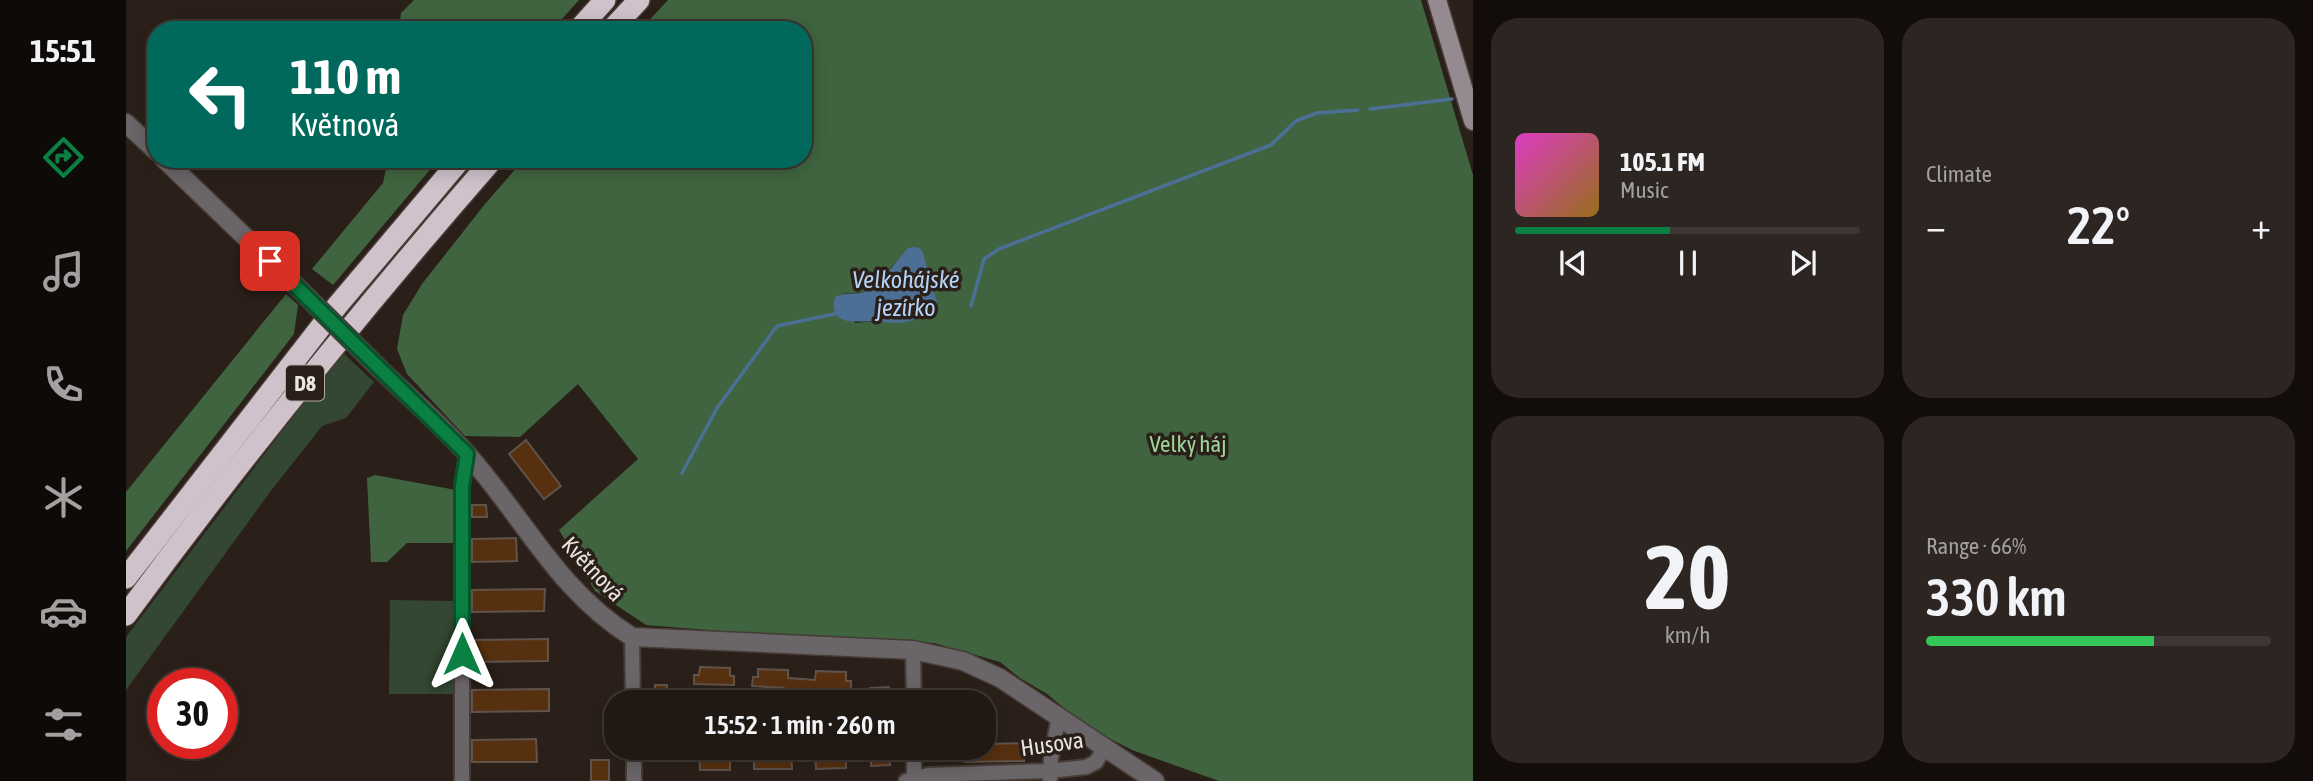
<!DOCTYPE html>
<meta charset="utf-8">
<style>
body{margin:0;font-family:"Asap Condensed",sans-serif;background:#2d2521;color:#f1f3f6;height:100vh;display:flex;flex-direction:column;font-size:26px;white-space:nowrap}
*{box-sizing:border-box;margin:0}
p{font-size:23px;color:#a2a0a0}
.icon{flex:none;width:38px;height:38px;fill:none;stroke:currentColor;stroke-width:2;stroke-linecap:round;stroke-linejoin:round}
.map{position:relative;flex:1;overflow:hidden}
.panel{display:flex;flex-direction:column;gap:18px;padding:18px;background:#120d0a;width:840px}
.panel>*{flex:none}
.guide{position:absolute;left:21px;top:21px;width:665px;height:147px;border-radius:28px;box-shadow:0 4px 18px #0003,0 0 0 2px #3d3733;background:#00695c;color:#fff;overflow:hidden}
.speed{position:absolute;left:21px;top:668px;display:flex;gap:14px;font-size:35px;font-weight:700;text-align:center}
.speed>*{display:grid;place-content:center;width:91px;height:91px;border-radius:50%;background:#201813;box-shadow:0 4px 18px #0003,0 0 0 2px #3d3733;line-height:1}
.speed .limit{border:10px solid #d22;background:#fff;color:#111}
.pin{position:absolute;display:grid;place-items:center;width:60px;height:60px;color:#fff;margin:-30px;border-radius:14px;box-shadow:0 4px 10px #0006}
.me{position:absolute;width:77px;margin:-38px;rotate:0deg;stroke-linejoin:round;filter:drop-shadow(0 0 5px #0008)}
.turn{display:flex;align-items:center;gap:24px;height:147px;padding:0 28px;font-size:32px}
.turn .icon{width:91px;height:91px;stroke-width:2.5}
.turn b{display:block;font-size:49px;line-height:60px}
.big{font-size:52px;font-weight:600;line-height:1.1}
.panel .widget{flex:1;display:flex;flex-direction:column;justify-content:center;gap:10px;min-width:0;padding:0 24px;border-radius:28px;background:#2d2521}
.panel .dial{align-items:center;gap:0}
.dial b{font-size:91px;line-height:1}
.song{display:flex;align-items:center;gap:21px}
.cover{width:84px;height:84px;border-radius:10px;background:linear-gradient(135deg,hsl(310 70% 55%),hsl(40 70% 35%))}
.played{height:7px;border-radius:4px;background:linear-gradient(90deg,#0b8043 45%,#3d3733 45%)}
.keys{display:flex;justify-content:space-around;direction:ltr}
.heat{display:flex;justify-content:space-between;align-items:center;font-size:38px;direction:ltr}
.charge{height:10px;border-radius:5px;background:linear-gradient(90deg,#34c759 66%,#3d3733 0)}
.panel .tiles{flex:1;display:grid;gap:18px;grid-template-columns:repeat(2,1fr)}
.trip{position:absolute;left:478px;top:690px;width:392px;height:70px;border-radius:28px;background:#201813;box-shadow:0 4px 18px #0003,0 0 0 2px #3d3733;font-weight:600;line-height:70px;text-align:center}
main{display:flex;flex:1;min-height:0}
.menu{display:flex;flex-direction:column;width:126px;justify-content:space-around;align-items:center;background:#0d0a08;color:#a2a0a0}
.menu .icon{width:49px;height:49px}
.menu .selected{color:#0b8043}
.menu b{font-size:32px;color:#f1f3f6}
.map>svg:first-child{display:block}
</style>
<main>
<nav class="menu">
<b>15:51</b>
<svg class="icon selected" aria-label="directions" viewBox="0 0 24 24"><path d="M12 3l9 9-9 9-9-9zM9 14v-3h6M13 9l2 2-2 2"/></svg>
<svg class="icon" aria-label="music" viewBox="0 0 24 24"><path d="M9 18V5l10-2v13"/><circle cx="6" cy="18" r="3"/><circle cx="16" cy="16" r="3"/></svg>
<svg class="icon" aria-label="phone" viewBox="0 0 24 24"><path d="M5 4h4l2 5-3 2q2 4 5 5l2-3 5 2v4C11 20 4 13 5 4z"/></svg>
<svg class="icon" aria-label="climate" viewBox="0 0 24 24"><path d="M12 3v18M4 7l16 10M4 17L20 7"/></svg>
<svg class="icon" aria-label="car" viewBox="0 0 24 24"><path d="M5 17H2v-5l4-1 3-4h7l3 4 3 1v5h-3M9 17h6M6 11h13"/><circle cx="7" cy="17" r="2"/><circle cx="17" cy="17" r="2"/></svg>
<svg class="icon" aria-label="filters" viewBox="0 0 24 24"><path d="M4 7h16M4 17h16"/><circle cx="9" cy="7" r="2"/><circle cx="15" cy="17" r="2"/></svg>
</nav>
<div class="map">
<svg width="1347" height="781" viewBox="0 0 1347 781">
<rect width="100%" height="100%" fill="#2b2019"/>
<g fill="#334732">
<path d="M 216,352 L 248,382 L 220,418 L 196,426 L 144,492 L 0,690 L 0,637 Z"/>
<path d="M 264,600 L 330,601 L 328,694 L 263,694 Z"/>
</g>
<g fill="#40643f" fill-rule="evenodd">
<path d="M 288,0 L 453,0 L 426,30 L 273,30 L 275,13 Z"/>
<path d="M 542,0 L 1295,0 L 1347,175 L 1347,781 L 1093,781 L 1006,750 L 961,727 L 921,694 L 894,678 L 874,662 L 808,643 L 644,635 L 520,625 L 469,591 L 433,530 L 512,459 L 452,384 L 394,437 L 339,436 L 281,374 L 271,349 L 277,315 L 296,284 L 359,204 L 398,159 L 677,159 L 677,30 L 514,30 ZM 782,248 L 770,323 L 749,321 L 729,323 L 716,294 L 737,292 L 749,286 Z"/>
<path d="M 262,159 L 313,159 L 207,285 L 186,269 L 257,183 Z"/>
<path d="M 160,294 L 172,305 L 168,334 L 0,551 L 0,492 Z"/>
<path d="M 249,475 L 330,490 L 329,543 L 281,543 L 261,562 L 245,562 L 241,478 Z"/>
</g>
<path fill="#4c6f96" d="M 790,247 L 796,250 L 812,306 L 807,316 C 795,318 781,323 768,323 C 761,323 754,321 746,321 C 728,322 702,325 709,297 C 719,292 728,295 738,292 C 754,287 770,260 782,248 Z"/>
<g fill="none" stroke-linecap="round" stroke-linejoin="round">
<g stroke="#4c6f96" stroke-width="3.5">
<path d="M 1244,109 L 1326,99"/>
<path d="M 845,306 L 858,259 L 873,249 L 1145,145 L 1170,121 L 1191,113 L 1232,110"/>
<path d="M 556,473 L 591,408 L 651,326 L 713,313"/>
</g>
</g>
<g fill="#573010" stroke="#5f534b" stroke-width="2">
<path d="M 400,440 L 435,486 L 418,499 L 383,454 Z"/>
<path d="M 346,505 L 360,505 L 361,517 L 346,517 Z"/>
<path d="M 390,538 L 391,561 L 346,562 L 346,539 Z"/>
<path d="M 419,589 L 418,611 L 346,612 L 346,590 Z"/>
<path d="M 422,639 L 422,661 L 346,662 L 346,640 Z"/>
<path d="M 574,667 L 604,668 L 604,676 L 608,676 L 608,685 L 568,684 L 568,675 L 573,675 Z"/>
<path d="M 632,669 L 662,670 L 662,678 L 676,679 L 689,680 L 690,671 L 720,672 L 720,681 L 725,681 L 725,690 L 693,689 L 693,693 L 688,693 L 658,692 L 658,688 L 626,686 L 627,677 L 632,677 Z"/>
<rect x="529" y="685" width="12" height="17"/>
<path d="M 763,687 L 763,702 L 744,702 L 744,688 Z"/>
<path d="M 423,689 L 423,711 L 346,712 L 346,690 Z"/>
<path d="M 814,689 L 833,689 L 833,702 L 815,702 Z"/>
<path d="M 410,739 L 411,762 L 346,762 L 346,740 Z"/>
<path d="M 898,743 L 898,761 L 839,762 L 838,747 L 858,747 L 858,744 Z"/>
<path d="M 529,747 L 542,747 L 542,759 L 530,759 Z"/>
<path d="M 637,747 L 656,747 L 656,750 L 665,750 L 666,769 L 628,769 L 628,750 L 637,750 Z"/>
<path d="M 755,747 L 764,747 L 764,765 L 745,766 L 745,750 L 755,750 Z"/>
<path d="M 725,750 L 725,760 L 720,760 L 720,768 L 690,769 L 689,751 Z"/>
<path d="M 604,752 L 604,770 L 574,770 L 573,753 Z"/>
<rect x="465" y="760" width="18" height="21"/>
</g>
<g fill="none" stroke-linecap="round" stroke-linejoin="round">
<g stroke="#463b35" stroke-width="18">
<g id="minor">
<path d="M 506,637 L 507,702"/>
<path d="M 787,650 L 788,702"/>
<path d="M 508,747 L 508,781"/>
<path d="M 788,747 L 788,781"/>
<path d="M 924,780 L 925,758 L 933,716"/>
<path d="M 336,781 L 336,486 L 341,454"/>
<path d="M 780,781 L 802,775 L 923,771 L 960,767 L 970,762 L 979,747"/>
</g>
</g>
<g stroke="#463b35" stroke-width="21">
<g id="tertiary">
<path d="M 0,123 L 30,151"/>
<path d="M 38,159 L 166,282"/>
<path d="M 254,369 C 283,397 315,425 342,455 C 399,519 431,590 506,637 L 787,650 L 837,661 L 874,678 L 1029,781"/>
</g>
</g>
<g stroke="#463b35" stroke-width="21">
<path id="secondary" d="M 1311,0 L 1347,121"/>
</g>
<g stroke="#463b35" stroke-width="24">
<g id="motorway">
<path d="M 452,30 L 479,0"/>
<path d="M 485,30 L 513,0"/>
<path d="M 0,578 L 211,306 L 335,159"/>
<path d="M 0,615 C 116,457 239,306 367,159"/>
</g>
</g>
<use href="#minor" stroke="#6a6568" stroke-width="14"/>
<use href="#tertiary" stroke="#6a6568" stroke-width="18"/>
<use href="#secondary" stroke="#948a90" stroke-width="18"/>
<use href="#motorway" stroke="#d0c2cb" stroke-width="21"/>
<g stroke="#463b35" stroke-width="21" stroke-linecap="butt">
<path id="tertiary-bridge" d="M 166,282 L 254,369"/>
</g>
<use href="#tertiary-bridge" stroke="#6a6568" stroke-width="18"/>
</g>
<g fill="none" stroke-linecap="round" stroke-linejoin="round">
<g stroke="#07532c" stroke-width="18">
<path id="route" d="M 144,261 L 341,454 L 336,486 L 336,654"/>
</g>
<use href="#route" stroke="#0b8043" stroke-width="12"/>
</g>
<g text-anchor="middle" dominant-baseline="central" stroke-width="7" stroke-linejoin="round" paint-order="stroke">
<rect fill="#2b2019" stroke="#b1a9a4" stroke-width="2" x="160" y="365.5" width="38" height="35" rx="5"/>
<g font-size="21" font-weight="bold" fill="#ebe4df">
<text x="179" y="383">D8</text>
</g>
<g font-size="23" fill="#9dd69a" stroke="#2b2019">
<text x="1062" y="444">Velký háj</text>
</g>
<g font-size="23" fill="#ebe4df" stroke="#2b2019">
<text transform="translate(467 569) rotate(47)">Květnová</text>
<text transform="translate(926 744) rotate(-8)">Husova</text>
</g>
<g font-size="24" font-style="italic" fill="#b2d2f7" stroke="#2b2019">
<text x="780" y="279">Velkohájské<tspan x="780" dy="28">jezírko</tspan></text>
</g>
</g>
</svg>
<div class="speed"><div class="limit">30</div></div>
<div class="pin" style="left:144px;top:261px;background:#d93025"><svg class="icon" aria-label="arrive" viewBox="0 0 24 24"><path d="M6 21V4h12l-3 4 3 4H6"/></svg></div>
<svg class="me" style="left:336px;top:654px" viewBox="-20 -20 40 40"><path d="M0-17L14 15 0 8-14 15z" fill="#0b8043" stroke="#fff" stroke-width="4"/></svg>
<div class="trip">15:52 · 1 min · 260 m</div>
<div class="guide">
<div class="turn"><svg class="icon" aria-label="left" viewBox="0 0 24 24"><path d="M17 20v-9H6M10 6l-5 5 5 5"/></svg><div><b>110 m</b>Květnová</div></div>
</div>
</div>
<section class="panel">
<div class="tiles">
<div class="widget">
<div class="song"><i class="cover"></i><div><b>105.1 FM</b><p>Music</p></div></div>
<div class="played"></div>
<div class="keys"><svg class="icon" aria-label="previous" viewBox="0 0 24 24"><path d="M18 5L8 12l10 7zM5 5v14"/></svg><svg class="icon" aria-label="pause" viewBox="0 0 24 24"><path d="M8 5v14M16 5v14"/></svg><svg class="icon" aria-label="next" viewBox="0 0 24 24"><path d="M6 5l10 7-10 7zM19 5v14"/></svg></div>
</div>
<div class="widget"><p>Climate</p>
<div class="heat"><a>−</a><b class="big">22°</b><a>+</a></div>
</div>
<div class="widget dial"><b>20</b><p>km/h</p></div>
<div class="widget"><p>Range · 66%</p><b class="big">330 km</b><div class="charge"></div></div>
</div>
</section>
</main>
